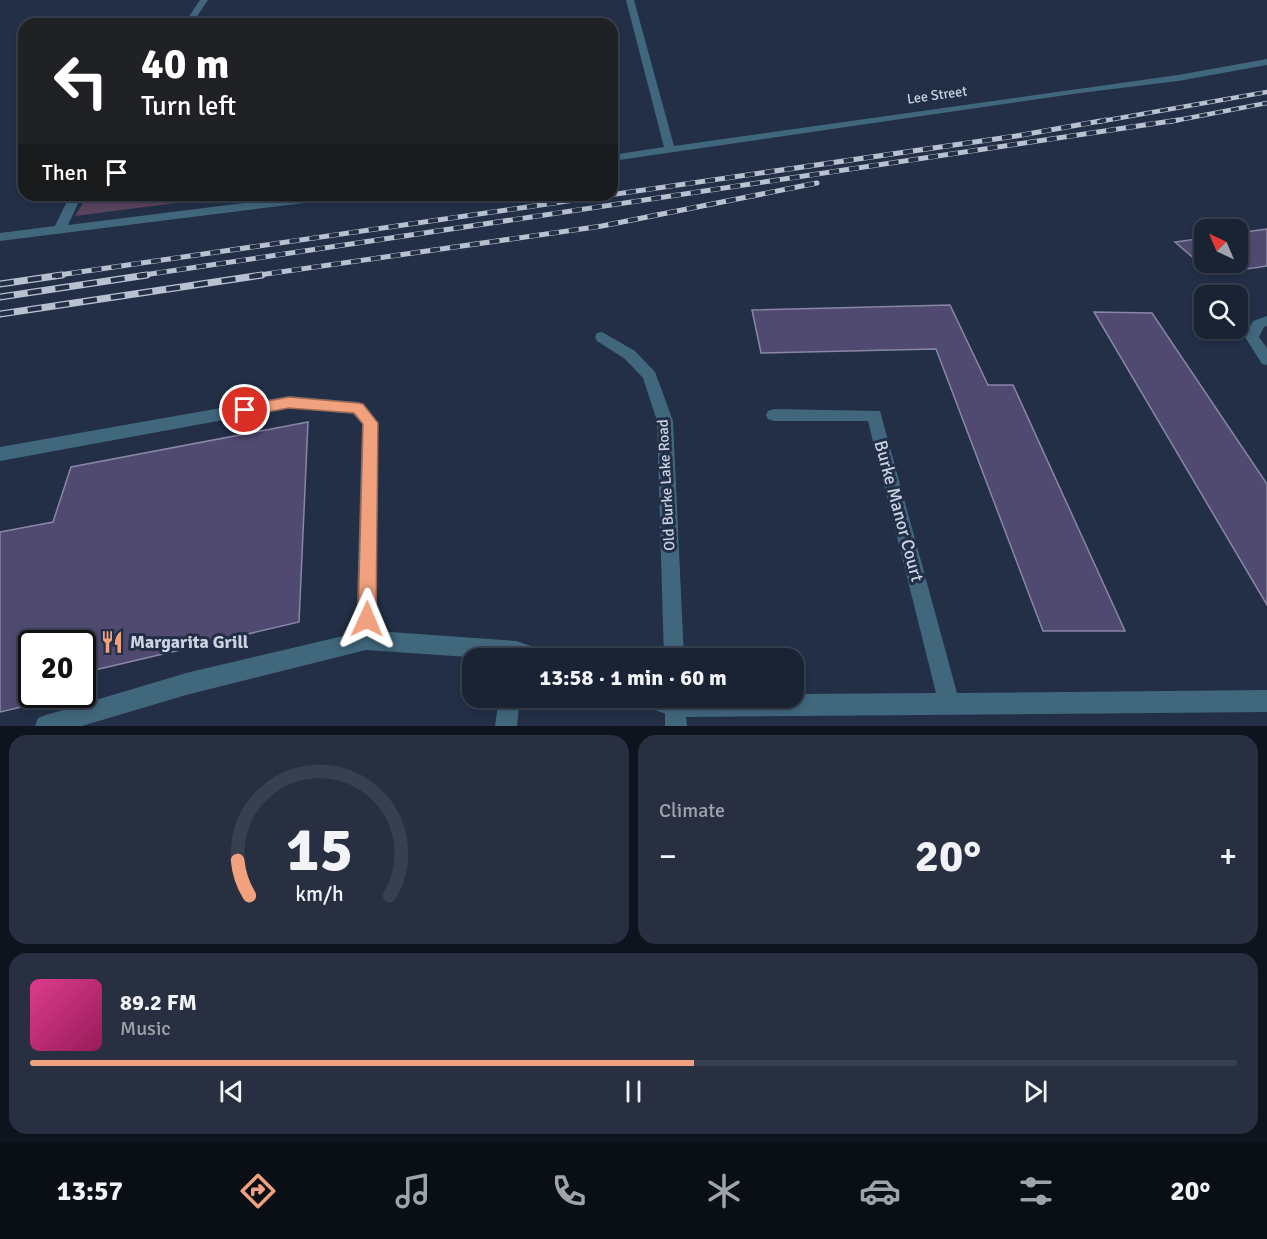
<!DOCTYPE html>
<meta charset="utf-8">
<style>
body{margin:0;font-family:Signika,sans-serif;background:#272f40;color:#f1f3f6;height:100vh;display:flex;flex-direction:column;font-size:22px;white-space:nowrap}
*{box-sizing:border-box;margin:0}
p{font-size:20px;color:#9fa4ac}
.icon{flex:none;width:33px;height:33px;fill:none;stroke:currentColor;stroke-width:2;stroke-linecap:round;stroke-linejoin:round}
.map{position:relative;height:726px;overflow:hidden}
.side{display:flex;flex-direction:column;gap:9px;padding:9px;background:#0e131d;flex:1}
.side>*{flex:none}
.banner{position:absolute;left:18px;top:18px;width:600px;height:183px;border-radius:18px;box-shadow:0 3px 9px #0003,0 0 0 2px #38404f;background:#202124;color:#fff;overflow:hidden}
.needle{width:39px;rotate:316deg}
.buttons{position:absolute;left:1194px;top:219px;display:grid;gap:12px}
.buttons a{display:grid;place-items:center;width:54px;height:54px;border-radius:12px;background:#1a2334;box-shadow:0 3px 9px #0003,0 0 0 2px #38404f;font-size:30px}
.speed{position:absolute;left:18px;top:630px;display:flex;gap:12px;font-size:30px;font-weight:700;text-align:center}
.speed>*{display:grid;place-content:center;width:78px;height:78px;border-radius:50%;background:#1a2334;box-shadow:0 3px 9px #0003,0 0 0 2px #38404f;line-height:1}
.speed .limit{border:3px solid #111;border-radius:9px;background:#fff;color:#111}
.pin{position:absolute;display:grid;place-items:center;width:51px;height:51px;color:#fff;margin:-26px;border:3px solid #fff;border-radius:50%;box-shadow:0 2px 6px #0007}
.me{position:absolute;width:66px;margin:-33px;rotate:1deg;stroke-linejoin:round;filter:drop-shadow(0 0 4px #0008)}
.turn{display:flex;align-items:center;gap:21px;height:126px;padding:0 24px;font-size:27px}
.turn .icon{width:78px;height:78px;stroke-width:2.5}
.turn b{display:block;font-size:42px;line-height:51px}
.then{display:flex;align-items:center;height:57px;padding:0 24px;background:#0003;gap:12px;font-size:22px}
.big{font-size:45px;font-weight:800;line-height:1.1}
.side .card{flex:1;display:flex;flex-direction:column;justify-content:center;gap:9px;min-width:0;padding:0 21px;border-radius:18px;background:#272f40}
.side .dial{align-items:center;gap:0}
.dial svg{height:156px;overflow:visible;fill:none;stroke:#38404f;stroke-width:7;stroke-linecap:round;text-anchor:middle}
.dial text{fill:#f1f3f6;stroke:none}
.song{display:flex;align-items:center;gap:18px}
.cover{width:72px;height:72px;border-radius:9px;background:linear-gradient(135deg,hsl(330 70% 55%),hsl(330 70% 35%))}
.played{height:6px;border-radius:3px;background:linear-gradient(90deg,#f2a17e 55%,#38404f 55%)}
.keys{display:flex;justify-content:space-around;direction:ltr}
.heat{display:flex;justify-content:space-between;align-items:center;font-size:33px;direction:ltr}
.side .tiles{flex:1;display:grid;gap:9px;grid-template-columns:1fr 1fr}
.card:last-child{grid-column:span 2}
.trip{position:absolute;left:462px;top:648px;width:342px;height:60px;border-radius:18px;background:#1a2334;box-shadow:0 3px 9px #0003,0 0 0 2px #38404f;font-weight:800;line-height:60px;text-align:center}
.tabs{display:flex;height:96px;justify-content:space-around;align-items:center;background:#0a0e15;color:#9fa4ac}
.tabs .icon{width:42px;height:42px}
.tabs .on{color:#f2a17e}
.tabs b{font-size:27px;color:#f1f3f6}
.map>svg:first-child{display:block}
</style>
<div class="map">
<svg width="1267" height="726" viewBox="0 0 1267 726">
<rect width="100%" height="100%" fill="#222f46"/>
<path fill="#5a445f" d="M 88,195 L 238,195 L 75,216 Z"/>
<g fill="#504a71" stroke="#8a86a5" stroke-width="1.5">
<path d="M 1267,229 L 1267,266 L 1212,274 L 1175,242 L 1204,238 L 1204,262 L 1238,262 L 1238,233 Z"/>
<path d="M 950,305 L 988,385 L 1013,385 L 1125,631 L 1043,631 L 936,349 L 761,353 L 752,310 Z"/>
<path d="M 1094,312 L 1152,313 L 1267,484 L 1267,605 Z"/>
<path d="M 308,422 L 299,622 L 82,673 L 82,644 L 32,644 L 32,694 L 41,694 L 39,703 L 0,712 L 0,532 L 53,522 L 71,467 Z"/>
</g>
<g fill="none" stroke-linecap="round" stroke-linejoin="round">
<g fill="#41677d" fill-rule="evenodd">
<path d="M 289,396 L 358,402 L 364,404 L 378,423 L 376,631 L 516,641 L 546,651 L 549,658 L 483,658 L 366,650 L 186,695 L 82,726 L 35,726 L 38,718 L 46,715 L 186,673 L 356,633 L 362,424 L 353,414 L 289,408 L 0,461 L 0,447 Z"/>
<path d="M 499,698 L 520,698 L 517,726 L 495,726 Z"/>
<path d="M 640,698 L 680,698 L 686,706 L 683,714 L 675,717 L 643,706 Z"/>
</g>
<g fill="#41677d" fill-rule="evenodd">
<path d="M 200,0 L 208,0 L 192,24 L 184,24 Z"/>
<path d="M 626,0 L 634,0 L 674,146 L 1178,75 L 1267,59 L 1267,65 L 1178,81 L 1080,93 L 612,161 L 612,155 L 664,147 Z"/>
<path d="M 70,195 L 82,195 L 68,225 L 308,195 L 343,195 L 337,199 L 0,241 L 0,233 L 55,226 Z"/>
<path d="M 1267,316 L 1267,326 L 1264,327 L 1259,337 L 1267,348 L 1267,365 L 1262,364 L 1245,337 L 1253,321 Z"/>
<path d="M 602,332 L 635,351 L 655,372 L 673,421 L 684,658 L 664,658 L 657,421 L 643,378 L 625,359 L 597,341 L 595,337 L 597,333 Z"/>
<path d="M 774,409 L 880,411 L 957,693 L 1267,690 L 1267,712 L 686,717 L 687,726 L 665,726 L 665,698 L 794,698 L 794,694 L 936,693 L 868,421 L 774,421 L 768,419 L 766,415 L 768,411 Z"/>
</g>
<g stroke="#b9c1d1" stroke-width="4.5">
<g id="rail-far2">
<path d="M 1097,122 L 1267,92"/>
<path d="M 1168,122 L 1267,103"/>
</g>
</g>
<g stroke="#b9c1d1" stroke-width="5">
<g id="rail-far1">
<path d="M 52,276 L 1016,136 L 1106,120"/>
<path d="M 137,276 L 1178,120"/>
<path d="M 252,276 L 602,226 L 817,183"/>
</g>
</g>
<g stroke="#b9c1d1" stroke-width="7">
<g id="rail">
<path d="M 0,284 L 62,275"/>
<path d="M 0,297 L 147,275"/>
<path d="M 0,314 L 262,275"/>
</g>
</g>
<use href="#rail-far2" stroke="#222f46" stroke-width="3" stroke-dasharray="8" stroke-linecap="butt"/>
<use href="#rail-far1" stroke="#222f46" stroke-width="4" stroke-dasharray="10" stroke-linecap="butt"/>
<use href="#rail" stroke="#222f46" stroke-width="4.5" stroke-dasharray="14" stroke-linecap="butt"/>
</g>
<path fill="#f2a17e" stroke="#9d6952" stroke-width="1.5" d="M 289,397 L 358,403 L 363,404 L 378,423 L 376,619 L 373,625 L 367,627 L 360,625 L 358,619 L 363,424 L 354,413 L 289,408 L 245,416 L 240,414 L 238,410 L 240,406 L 245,405 Z"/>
<defs>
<g id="restaurant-bare" transform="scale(1.8)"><path d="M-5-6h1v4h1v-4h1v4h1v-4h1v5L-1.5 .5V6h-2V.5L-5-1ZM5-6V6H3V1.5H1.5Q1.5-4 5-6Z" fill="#f2a17e" stroke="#222f46" stroke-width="2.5" paint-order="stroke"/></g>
</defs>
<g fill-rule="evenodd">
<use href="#restaurant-bare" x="112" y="642"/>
</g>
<g text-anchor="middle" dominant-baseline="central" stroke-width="6" stroke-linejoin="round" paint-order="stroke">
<g font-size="14" fill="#ccd4e3" stroke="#222f46">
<text transform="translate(937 95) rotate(-8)">Lee Street</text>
</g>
<g font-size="15" fill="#ccd4e3" stroke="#222f46">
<text transform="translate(666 485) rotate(-93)">Old Burke Lake Road</text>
</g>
<g font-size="18" fill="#ccd4e3" stroke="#222f46">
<text transform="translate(899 511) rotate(75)">Burke Manor Court</text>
</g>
<g font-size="18" font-weight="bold" fill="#ccd4e3" stroke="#222f46" text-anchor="start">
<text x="130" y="642">Margarita Grill</text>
</g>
</g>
</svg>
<div class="buttons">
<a><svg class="needle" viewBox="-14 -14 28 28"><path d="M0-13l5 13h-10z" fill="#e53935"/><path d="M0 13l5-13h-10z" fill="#9fa4ac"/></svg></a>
<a><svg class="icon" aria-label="search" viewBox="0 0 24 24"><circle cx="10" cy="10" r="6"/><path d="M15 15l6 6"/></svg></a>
</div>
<div class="speed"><div class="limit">20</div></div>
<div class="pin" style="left:245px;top:410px;background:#d93025"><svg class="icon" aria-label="arrive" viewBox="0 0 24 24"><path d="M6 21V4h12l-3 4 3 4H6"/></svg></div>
<svg class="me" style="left:367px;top:619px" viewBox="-20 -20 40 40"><path d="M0-17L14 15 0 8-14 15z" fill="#f2a17e" stroke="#fff" stroke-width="4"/></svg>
<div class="trip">13:58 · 1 min · 60 m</div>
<div class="banner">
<div class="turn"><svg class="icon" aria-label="left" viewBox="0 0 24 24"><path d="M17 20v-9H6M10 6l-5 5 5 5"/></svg><div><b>40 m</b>Turn left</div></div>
<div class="then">Then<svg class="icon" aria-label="arrive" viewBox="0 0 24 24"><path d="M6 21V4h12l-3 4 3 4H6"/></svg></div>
</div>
</div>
<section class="side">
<div class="tiles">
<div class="card dial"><svg viewBox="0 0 100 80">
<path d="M14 69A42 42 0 1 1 86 69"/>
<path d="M14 69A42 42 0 0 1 8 51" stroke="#f2a17e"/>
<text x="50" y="56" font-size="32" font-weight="700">15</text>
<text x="50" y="72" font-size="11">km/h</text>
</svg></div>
<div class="card"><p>Climate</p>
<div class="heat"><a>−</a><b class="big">20°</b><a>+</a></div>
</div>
<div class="card">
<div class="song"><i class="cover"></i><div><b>89.2 FM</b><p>Music</p></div></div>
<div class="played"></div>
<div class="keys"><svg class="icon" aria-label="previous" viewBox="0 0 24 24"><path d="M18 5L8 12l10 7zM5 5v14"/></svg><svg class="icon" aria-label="pause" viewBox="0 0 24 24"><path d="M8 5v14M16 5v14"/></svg><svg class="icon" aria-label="next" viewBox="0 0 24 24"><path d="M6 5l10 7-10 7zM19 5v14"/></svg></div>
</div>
</div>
</section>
<nav class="tabs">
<b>13:57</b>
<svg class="icon on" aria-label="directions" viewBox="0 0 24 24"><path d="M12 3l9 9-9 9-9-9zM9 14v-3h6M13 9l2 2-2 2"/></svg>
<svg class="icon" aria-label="music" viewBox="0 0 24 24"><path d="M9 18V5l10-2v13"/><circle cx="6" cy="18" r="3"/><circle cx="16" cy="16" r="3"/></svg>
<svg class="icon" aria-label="phone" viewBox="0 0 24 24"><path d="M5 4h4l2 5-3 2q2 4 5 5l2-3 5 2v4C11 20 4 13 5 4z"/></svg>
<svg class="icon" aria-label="climate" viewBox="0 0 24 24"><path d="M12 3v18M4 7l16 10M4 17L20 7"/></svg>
<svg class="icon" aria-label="car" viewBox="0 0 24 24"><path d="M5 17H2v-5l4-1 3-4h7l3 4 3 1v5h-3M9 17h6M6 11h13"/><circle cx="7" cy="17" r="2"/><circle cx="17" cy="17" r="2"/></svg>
<svg class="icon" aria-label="filters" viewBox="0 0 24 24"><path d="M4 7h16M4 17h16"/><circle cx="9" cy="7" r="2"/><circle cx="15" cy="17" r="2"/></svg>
<b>20°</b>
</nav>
